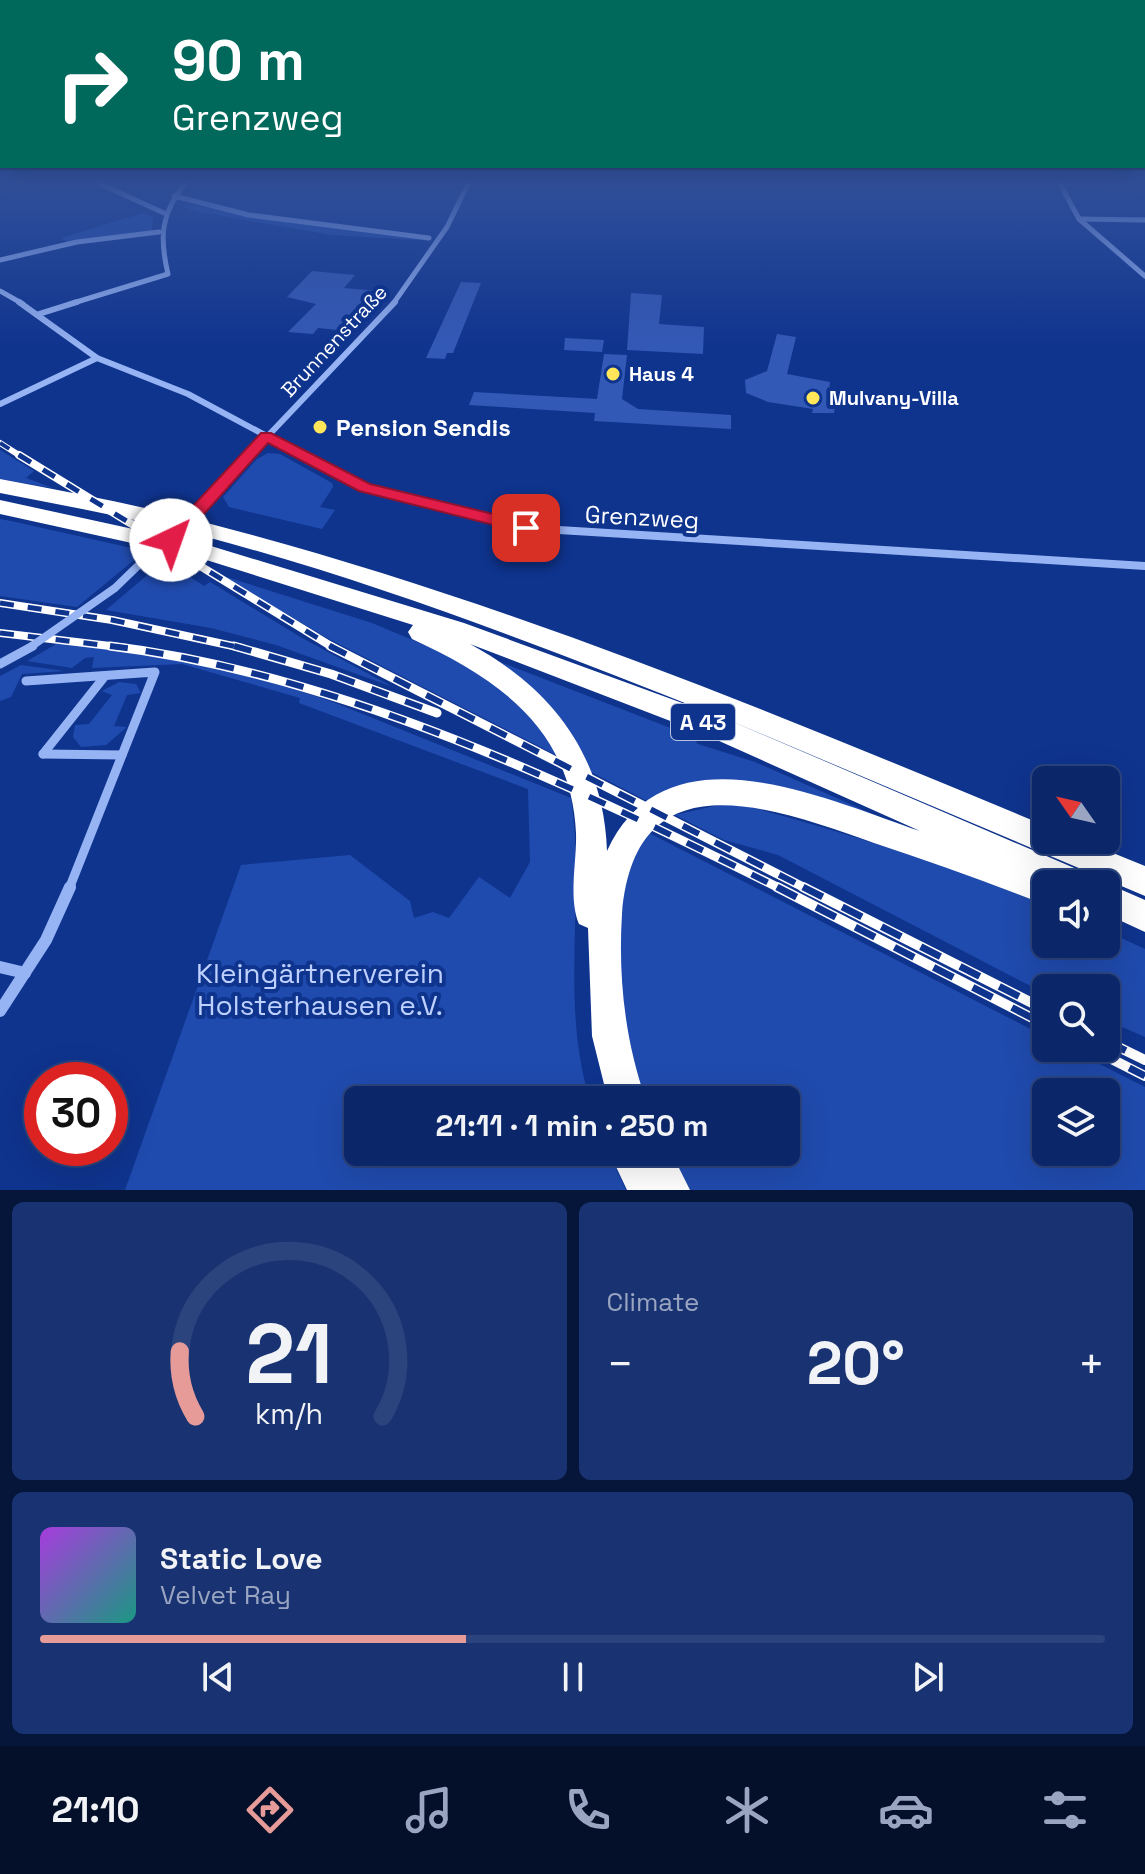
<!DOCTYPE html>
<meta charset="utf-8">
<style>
body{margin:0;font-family:"Space Grotesk",sans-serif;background:#193372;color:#f1f3f6;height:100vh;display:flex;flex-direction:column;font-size:30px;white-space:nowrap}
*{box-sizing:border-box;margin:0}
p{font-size:26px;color:#9aa5c1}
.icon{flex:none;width:44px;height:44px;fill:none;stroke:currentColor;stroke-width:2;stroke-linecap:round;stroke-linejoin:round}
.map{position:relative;height:1190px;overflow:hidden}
.sheet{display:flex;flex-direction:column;gap:12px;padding:12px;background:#06153a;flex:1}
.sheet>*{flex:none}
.guide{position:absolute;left:0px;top:0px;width:1146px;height:168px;box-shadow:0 8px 32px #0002,0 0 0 2px #2b447e;background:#00695c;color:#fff;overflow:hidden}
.needle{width:52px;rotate:304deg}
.buttons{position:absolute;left:1032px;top:766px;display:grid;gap:16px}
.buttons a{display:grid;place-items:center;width:88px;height:88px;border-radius:12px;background:#0b276a;box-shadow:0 8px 32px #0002,0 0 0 2px #2b447e;font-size:40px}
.speed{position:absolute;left:24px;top:1062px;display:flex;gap:16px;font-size:40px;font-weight:700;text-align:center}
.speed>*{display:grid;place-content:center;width:104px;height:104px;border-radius:50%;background:#0b276a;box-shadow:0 8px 32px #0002,0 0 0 2px #2b447e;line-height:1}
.speed .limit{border:12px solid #d22;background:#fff;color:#111}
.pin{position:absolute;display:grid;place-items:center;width:68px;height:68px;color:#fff;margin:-34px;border-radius:16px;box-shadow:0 4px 12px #0006}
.me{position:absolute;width:88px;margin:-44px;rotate:42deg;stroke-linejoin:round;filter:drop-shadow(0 0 6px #0008)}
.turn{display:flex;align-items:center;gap:28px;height:168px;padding:0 40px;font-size:36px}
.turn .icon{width:104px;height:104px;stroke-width:2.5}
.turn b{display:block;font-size:56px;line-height:68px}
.big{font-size:60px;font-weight:700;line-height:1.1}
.sheet .widget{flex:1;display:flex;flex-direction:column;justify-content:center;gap:12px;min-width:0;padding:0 28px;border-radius:12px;background:#193372}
.sheet .dial{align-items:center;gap:0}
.dial svg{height:208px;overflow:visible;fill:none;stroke:#2b447e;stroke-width:7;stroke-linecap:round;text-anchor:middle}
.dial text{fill:#f1f3f6;stroke:none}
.song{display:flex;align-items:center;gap:24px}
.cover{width:96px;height:96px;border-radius:12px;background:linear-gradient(135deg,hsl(280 70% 55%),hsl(170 70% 35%))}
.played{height:8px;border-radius:4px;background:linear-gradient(90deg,#e69b98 40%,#2b447e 40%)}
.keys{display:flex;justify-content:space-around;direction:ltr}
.heat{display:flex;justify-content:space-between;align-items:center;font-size:44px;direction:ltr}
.sheet .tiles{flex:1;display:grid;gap:12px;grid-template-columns:1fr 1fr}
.widget:last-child{grid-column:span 2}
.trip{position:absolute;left:344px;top:1086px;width:456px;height:80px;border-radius:12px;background:#0b276a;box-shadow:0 8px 32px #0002,0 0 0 2px #2b447e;font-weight:700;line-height:80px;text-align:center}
.tabs{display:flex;height:128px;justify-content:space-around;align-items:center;background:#04102a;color:#9aa5c1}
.tabs .icon{width:56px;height:56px}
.tabs .selected{color:#e69b98}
.tabs b{font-size:36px;color:#f1f3f6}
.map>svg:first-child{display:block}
</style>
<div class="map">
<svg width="1145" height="1190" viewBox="0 0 1145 1190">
<rect width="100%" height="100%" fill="#0f348e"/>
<g fill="#204bae" fill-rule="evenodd">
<path d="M 186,203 L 249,217 L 432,241 L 331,235 L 195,211 L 183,207 Z"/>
<path d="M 143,213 L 153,217 L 152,231 L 68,242 L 61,238 Z"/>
<path d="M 0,450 L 34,471 L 26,478 L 53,488 L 0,479 Z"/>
<path d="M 268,453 L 280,454 L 332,483 L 333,487 L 320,507 L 335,510 L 322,529 L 229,507 L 223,497 L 257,459 Z"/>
<path d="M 0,519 L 11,521 L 145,551 L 77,607 L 0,596 Z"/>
<path d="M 165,560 L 204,586 L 210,582 L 302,638 L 393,687 L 276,645 L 211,628 L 106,610 Z"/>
<path d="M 220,575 L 372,623 L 453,657 L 499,685 L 538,725 L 558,756 L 327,638 Z"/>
<path d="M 58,643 L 171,658 L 265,679 L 333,702 L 571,798 C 586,897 559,1002 590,1100 L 358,1100 L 358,1152 L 608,1152 L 626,1190 L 125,1190 L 241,865 L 350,855 L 410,901 L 414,918 L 433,912 L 449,918 L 479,877 L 510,898 L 530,862 L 528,789 L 299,703 L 300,698 L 182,664 L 92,668 L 94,657 L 85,658 L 72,668 L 27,661 Z"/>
<path d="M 500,662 L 691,736 L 698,744 L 755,762 L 895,824 L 821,803 L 651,803 L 589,771 Z"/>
<path d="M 21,665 L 65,671 L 22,674 L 11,697 L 0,701 L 0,676 Z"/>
<path d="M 119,682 L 136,684 L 141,693 L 127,695 L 114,726 L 127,727 L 106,745 L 81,747 L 73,737 L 75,725 L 89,724 L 112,695 L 102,691 Z"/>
<path d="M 731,802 C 839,830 943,863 1046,906 L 1046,944 L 1106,944 L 1106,931 L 1145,949 L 1145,1037 L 1106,1020 L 1106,988 L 1046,988 L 1046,994 L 778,855 L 724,840 L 675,815 Z"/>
<path d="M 649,833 L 1046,1037 L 1046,1048 L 1068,1048 L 1145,1087 L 1145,1190 L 690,1190 L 667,1152 L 786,1152 L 786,1100 L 643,1100 C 626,1043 607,927 627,870 C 632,857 642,845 649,833 ZM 1046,1092 L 1106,1092 L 1106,1152 L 1046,1152 Z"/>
</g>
<g fill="#3359b6">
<path d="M 312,271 L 355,275 L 344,288 L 379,291 L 347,331 L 318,328 L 313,334 L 288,332 L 316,304 L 287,297 Z"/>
<path d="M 461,282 L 481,283 L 453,353 L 447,353 L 445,359 L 426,358 Z"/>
<path d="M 631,293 L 662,295 L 659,324 L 704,327 L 703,354 L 627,350 Z"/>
<path d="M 777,334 L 796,337 L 787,374 L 830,382 L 829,390 L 834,391 L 833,400 L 836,401 L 834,413 L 812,413 L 813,409 L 768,402 L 746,393 L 745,380 L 767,371 Z"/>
<path d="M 565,338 L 604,340 L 602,352 L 564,350 Z"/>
<path d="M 604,354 L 627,355 L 622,399 L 638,409 L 731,415 L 731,429 L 594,421 L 595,413 L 469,405 L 474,392 L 597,399 Z"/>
</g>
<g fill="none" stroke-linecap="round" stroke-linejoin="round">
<g stroke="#96b3f3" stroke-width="5">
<path d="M 96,182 L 164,213"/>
<path d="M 1059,182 L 1079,219 L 1145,276"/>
<path d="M 174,196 L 249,215 L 429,238"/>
<path d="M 1080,219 L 1145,220"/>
<path d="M 0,260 L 77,242 L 159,232"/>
<path d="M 0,291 L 23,304"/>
<path d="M 70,304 L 168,274 C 159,236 161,213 186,182"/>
<path d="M 393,304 L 447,227 L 469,182"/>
</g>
<g stroke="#96b3f3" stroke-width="6">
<path d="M 19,302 L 97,358 L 188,394 L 306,457"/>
<path d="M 39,314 L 77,302"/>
<path d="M 0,404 L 97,358"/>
<path d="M 248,457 L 395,302"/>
</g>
<g stroke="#96b3f3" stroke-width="8">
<path d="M 302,455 L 365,488 L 526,528 L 1145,566"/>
<path d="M 214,492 L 250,455"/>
</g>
<g stroke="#96b3f3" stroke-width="9">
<path d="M 26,681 L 155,672 L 69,889"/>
<path d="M 43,754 L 105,676"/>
<path d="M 43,754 L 122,755"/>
</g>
<g stroke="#96b3f3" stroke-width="12">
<path d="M 0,967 L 25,973"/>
<path d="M 0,1011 L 46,940 L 70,887"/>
</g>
<g fill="#fff" fill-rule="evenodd">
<path d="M 0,479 C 69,492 138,505 207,523 C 495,597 772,712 1046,826 L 1046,840 L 1081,840 L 1145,866 L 1145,896 L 724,718 L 1086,873 L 1091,884 L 1046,884 L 1046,905 C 989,883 932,862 874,843 C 776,809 635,753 622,914 C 618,977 625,1041 646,1100 L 608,1100 L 592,1036 L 588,928 L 579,924 C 568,898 577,861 576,833 C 571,729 499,679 412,639 L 408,632 L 413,625 L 200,558 L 0,514 L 0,500 L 211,546 L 464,623 L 715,715 C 547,648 377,582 203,536 C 136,519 68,506 0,493 ZM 470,644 L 699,732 L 920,831 C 825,799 666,723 607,851 C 604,756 552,688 470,644 Z"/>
<path d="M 1106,883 L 1145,900 L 1145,932 L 1106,914 L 1106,884 L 1103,884 Z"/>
<path d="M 609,1152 L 671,1152 L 690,1190 L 627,1190 Z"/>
</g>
<g stroke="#fff" stroke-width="6">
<path id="rail-far3" d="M 0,443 L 22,457"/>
</g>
<g stroke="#fff" stroke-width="8">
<g id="rail-far2">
<path d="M 19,455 L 334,648"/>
<path d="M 0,603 L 112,620 L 242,648"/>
<path d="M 0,633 L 127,648"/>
</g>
</g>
<g stroke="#fff" stroke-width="9">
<g id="rail-far1">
<path d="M 110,646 C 341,674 574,786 781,889"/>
<path d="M 234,646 L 331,674 L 437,713"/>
<path d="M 330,646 L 807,889"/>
</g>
</g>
<g stroke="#fff" stroke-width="10">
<g id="rail">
<path d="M 777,887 L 1046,1025"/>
<path d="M 803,887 L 1046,1010"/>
<path d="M 1106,1041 L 1145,1060"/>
<path d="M 1090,1048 L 1145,1076"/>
</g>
</g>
<use href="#rail-far3" stroke="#0f348e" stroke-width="4" stroke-dasharray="11" stroke-linecap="butt"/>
<use href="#rail-far2" stroke="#0f348e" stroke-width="5" stroke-dasharray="14" stroke-linecap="butt"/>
<use href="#rail-far1" stroke="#0f348e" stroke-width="6" stroke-dasharray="18" stroke-linecap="butt"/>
<use href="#rail" stroke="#0f348e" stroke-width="7" stroke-dasharray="22" stroke-linecap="butt"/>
<path stroke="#96b3f3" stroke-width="8" d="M 29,648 L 115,588 L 214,492"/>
<path stroke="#96b3f3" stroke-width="9" d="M 0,664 L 33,646"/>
</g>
<linearGradient id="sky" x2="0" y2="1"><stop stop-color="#081d4e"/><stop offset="0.52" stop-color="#31509b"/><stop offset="1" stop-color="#31509b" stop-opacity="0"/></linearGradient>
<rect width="1145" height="349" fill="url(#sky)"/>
<path fill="#e11d48" stroke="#92132f" stroke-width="2" d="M 261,433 L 271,433 L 370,484 L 526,522 L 534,528 L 526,533 L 359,491 L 268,443 L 177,544 L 165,544 L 165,536 Z"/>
<g fill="#ffe759" stroke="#0f348e" stroke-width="3">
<circle cx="613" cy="374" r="8"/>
<circle cx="813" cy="398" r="8"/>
<circle cx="320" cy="427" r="8"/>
</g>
<g text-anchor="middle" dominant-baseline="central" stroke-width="8" stroke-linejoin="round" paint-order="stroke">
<g font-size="20" fill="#fff" stroke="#0f348e">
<text transform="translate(334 341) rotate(-47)">Brunnenstraße</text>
</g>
<g font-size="20" font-weight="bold" fill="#fff" stroke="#0f348e" text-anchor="start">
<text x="629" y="374">Haus 4</text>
<text x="829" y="398">Mulvany-Villa</text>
</g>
<rect fill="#0f348e" stroke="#b7c2dd" stroke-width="2" x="671" y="704" width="64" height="36" rx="6"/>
<g font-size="22" font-weight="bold" fill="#fff">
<text x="703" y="722">A 43</text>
</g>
<g font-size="24" font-weight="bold" fill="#fff" stroke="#0f348e" text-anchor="start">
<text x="336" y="427">Pension Sendis</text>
</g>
<g font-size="24" fill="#fff" stroke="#0f348e">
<text transform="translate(642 517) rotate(3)">Grenzweg</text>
</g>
<g font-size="28" fill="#bed1fe" stroke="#0f348e">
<text x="320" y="973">Kleingärtnerverein<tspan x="320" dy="32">Holsterhausen e.V.</tspan></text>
</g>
</g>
</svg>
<div class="buttons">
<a><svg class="needle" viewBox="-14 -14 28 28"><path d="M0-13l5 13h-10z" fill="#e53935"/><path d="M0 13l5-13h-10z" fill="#9aa5c1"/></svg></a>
<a><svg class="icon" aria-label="sound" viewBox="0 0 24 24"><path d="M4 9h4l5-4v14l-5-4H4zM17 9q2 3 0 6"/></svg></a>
<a><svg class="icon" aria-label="search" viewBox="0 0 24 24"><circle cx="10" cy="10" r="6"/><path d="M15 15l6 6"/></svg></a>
<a><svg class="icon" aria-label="layers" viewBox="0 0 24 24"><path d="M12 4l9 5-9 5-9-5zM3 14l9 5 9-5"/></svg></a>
</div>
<div class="speed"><div class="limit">30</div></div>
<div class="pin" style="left:526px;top:528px;background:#d93025"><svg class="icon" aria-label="arrive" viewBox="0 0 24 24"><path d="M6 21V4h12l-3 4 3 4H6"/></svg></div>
<svg class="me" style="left:171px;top:540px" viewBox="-20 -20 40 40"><circle r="19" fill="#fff"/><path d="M0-13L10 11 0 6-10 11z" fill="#e11d48"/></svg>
<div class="trip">21:11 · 1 min · 250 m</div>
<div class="guide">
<div class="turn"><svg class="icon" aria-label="right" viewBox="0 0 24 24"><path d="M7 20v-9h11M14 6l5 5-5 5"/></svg><div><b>90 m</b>Grenzweg</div></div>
</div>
</div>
<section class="sheet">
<div class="tiles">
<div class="widget dial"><svg viewBox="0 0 100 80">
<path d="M14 69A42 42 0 1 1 86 69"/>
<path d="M14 69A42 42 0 0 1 8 44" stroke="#e69b98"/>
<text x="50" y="56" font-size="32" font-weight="700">21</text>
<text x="50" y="72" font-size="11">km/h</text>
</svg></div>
<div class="widget"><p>Climate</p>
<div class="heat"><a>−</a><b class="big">20°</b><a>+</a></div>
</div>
<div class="widget">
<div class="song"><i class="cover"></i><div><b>Static Love</b><p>Velvet Ray</p></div></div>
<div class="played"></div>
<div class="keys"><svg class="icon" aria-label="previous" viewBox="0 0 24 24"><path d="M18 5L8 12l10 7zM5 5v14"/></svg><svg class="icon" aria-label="pause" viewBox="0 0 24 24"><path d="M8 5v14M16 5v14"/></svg><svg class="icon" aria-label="next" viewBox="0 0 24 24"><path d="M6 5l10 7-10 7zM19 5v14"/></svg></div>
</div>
</div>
</section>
<nav class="tabs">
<b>21:10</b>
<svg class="icon selected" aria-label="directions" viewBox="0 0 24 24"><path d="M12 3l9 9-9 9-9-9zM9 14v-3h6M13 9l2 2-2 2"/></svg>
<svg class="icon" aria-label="music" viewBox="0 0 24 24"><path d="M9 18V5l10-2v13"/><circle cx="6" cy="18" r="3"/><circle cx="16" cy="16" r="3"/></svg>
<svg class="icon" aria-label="phone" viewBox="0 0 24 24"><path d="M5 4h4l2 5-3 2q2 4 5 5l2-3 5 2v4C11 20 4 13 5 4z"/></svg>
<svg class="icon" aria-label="climate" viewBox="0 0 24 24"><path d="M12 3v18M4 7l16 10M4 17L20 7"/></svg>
<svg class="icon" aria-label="car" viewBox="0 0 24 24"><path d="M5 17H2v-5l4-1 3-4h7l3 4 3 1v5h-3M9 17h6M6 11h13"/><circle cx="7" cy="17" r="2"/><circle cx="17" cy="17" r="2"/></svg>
<svg class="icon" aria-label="filters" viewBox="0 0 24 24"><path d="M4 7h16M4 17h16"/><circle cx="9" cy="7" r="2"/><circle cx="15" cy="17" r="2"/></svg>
</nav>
